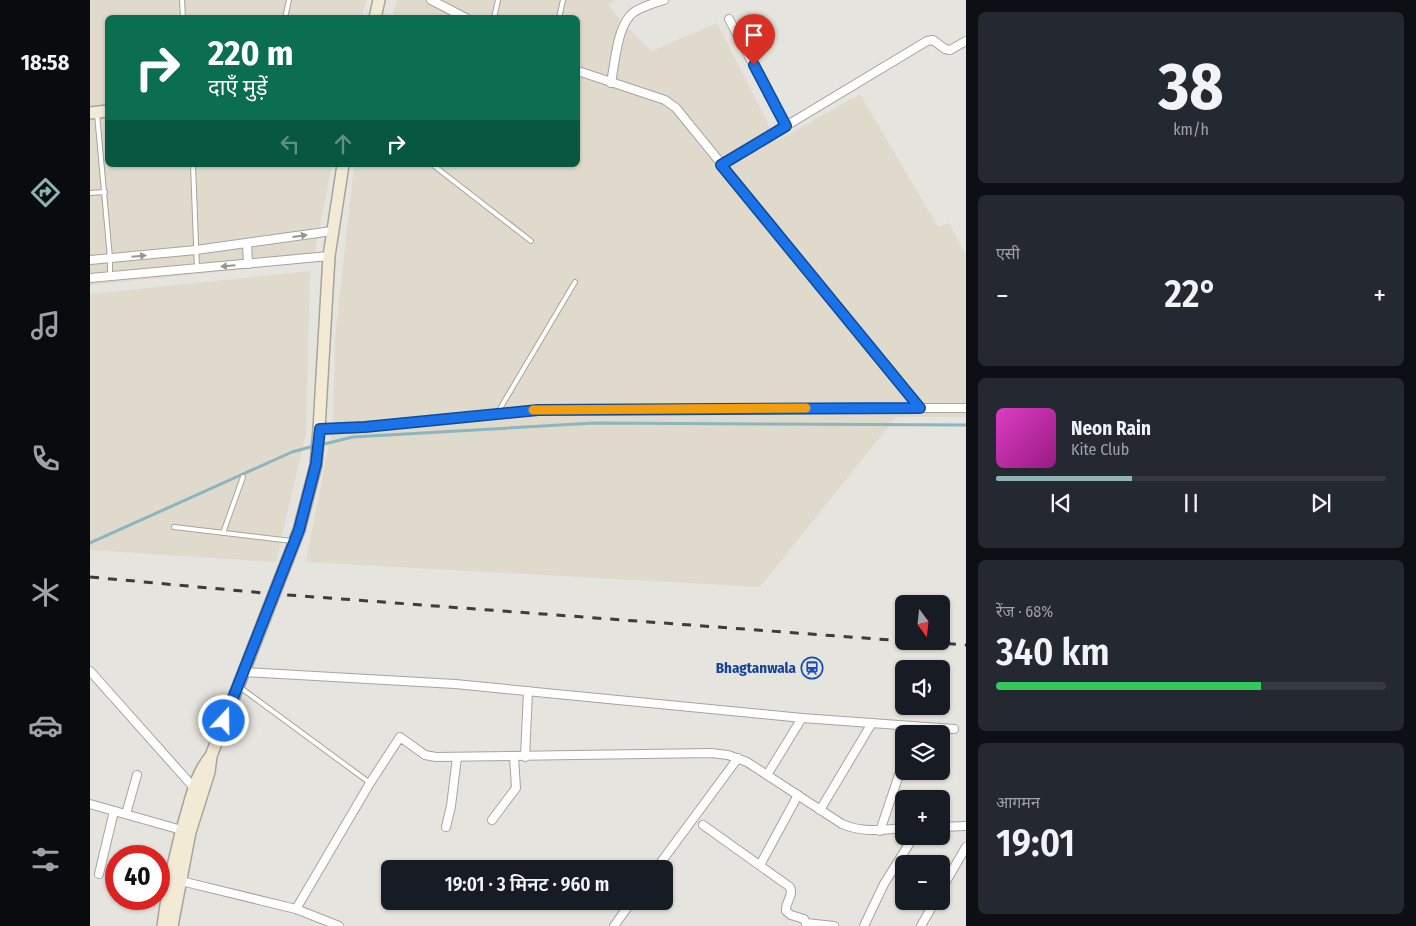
<!DOCTYPE html>
<html lang="hi">
<meta charset="utf-8">
<style>
body{margin:0;font-family:"Fira Sans Condensed","Noto Sans Devanagari",sans-serif;background:#242831;color:#f1f3f6;height:100vh;display:flex;flex-direction:column;font-size:19px;white-space:nowrap}
*{box-sizing:border-box;margin:0}
p{font-size:16px;color:#9ea1a6}
.icon{flex:none;width:28px;height:28px;fill:none;stroke:currentColor;stroke-width:2;stroke-linecap:round;stroke-linejoin:round}
.map{position:relative;flex:1;overflow:hidden}
.sheet{display:flex;flex-direction:column;gap:12px;padding:12px;background:#0d0f14;width:450px}
.sheet>*{flex:none}
.guide{position:absolute;left:15px;top:15px;width:475px;height:152px;border-radius:8px;box-shadow:0 1px 4px #0004;background:#0b6e4f;color:#fff;overflow:hidden}
.needle{width:32px;rotate:165deg}
.fabs{position:absolute;left:805px;top:595px;display:grid;gap:10px}
.fabs a{display:grid;place-items:center;width:55px;height:55px;border-radius:8px;background:#171b24;box-shadow:0 1px 4px #0004;font-size:25px}
.speed{position:absolute;left:15px;top:845px;display:flex;gap:10px;font-size:25px;font-weight:700;text-align:center}
.speed>*{display:grid;place-content:center;width:65px;height:65px;border-radius:50%;background:#171b24;box-shadow:0 1px 4px #0004;line-height:1}
.speed .limit{border:8px solid #d22;background:#fff;color:#111}
.pin{position:absolute;display:grid;place-items:center;width:42px;height:42px;color:#fff;margin:-51px -21px;border-radius:50% 50% 50% 0;rotate:-45deg;box-shadow:0 0 5px #0007}
.pin .icon{rotate:45deg}
.me{position:absolute;width:55px;margin:-28px;rotate:21deg;stroke-linejoin:round;filter:drop-shadow(0 0 4px #0008)}
.turn{display:flex;align-items:center;gap:18px;height:105px;padding:0 20px;font-size:22px}
.turn .icon{width:65px;height:65px;stroke-width:2.5}
.turn b{display:block;font-size:35px;line-height:42px}
.lanes{display:flex;align-items:center;height:48px;padding:0 20px;background:#0003;justify-content:center;gap:25px;direction:ltr}
.lanes .off{opacity:.35}
.big{font-size:38px;font-weight:600;line-height:1.1}
.sheet .widget{flex:1;display:flex;flex-direction:column;justify-content:center;gap:8px;min-width:0;padding:0 18px;border-radius:8px;background:#242831}
.sheet .dial{align-items:center;gap:0}
.dial b{font-size:65px;line-height:1}
.song{display:flex;align-items:center;gap:15px}
.cover{width:60px;height:60px;border-radius:8px;background:linear-gradient(135deg,hsl(310 70% 55%),hsl(310 70% 35%))}
.played{height:5px;border-radius:2px;background:linear-gradient(90deg,#90b4b3 35%,#363941 35%)}
.keys{display:flex;justify-content:space-around;direction:ltr}
.heat{display:flex;justify-content:space-between;align-items:center;font-size:28px;direction:ltr}
.charge{height:8px;border-radius:4px;background:linear-gradient(90deg,#34c759 68%,#363941 0)}
.trip{position:absolute;left:291px;top:860px;width:292px;height:50px;border-radius:8px;background:#171b24;box-shadow:0 1px 4px #0004;font-weight:600;line-height:50px;text-align:center}
main{display:flex;flex:1;min-height:0}
.menu{display:flex;flex-direction:column;width:90px;justify-content:space-around;align-items:center;background:#090b0e;color:#9ea1a6}
.menu .icon{width:35px;height:35px}
.menu .current{color:#90b4b3}
.menu b{font-size:22px;color:#f1f3f6}
.map>svg:first-child{display:block}
</style>
<main>
<nav class="menu">
<b>18:58</b>
<svg class="icon current" aria-label="directions" viewBox="0 0 24 24"><path d="M12 3l9 9-9 9-9-9zM9 14v-3h6M13 9l2 2-2 2"/></svg>
<svg class="icon" aria-label="music" viewBox="0 0 24 24"><path d="M9 18V5l10-2v13"/><circle cx="6" cy="18" r="3"/><circle cx="16" cy="16" r="3"/></svg>
<svg class="icon" aria-label="phone" viewBox="0 0 24 24"><path d="M5 4h4l2 5-3 2q2 4 5 5l2-3 5 2v4C11 20 4 13 5 4z"/></svg>
<svg class="icon" aria-label="climate" viewBox="0 0 24 24"><path d="M12 3v18M4 7l16 10M4 17L20 7"/></svg>
<svg class="icon" aria-label="car" viewBox="0 0 24 24"><path d="M5 17H2v-5l4-1 3-4h7l3 4 3 1v5h-3M9 17h6M6 11h13"/><circle cx="7" cy="17" r="2"/><circle cx="17" cy="17" r="2"/></svg>
<svg class="icon" aria-label="filters" viewBox="0 0 24 24"><path d="M4 7h16M4 17h16"/><circle cx="9" cy="7" r="2"/><circle cx="15" cy="17" r="2"/></svg>
</nav>
<div class="map">
<svg width="876" height="926" viewBox="0 0 876 926">
<rect width="100%" height="100%" fill="#e6e4de"/>
<g fill="#dfdacc">
<path d="M 0,0 L 276,0 L 272,17 L 18,18 L 18,165 L 242,165 L 223,262 L 0,285 Z"/>
<path d="M 307,0 L 525,0 L 518,4 L 530,20 L 562,51 L 627,23 L 687,141 L 770,94 L 848,227 L 859,223 L 876,255 L 876,417 L 806,417 L 670,587 L 216,562 L 243,422 L 245,338 L 264,165 L 488,165 L 488,18 L 302,17 Z"/>
<path d="M 220,271 L 216,433 L 186,562 L 0,550 L 0,294 Z"/>
</g>
<g fill="none" stroke-linecap="round" stroke-linejoin="round">
<g stroke="#8cb5c0" stroke-width="3">
<path d="M 230,445 L 263,437 L 504,423 L 876,425"/>
<path d="M 0,543 L 202,452 L 224,446"/>
</g>
<g stroke="#a6a49d" stroke-width="6">
<g id="lane">
<path d="M 92,0 L 93,18"/>
<path d="M 195,18 L 199,0"/>
<path d="M 404,18 L 408,0"/>
<path d="M 469,18 L 473,0"/>
<path d="M 7,114 L 20,258 L 20,276"/>
<path d="M 103,165 L 107,269"/>
<path d="M 343,165 L 441,241"/>
<path d="M 0,193 L 15,192"/>
<path d="M 408,412 L 485,282"/>
<path d="M 84,527 L 202,541"/>
<path d="M 133,533 L 153,477"/>
<path d="M 151,688 L 280,783"/>
</g>
</g>
<g stroke="#a6a49d" stroke-width="10">
<g id="street">
<path d="M 341,0 L 376,18"/>
<path d="M 639,19 L 696,126"/>
<path d="M 488,71 L 575,100 L 586,108 L 830,408 L 876,408"/>
<path d="M 521,83 C 525,63 527,24 544,12 C 553,6 564,3 574,0"/>
<path d="M 631,165 L 837,41 L 843,40 L 855,49 L 860,50 L 876,41"/>
<path d="M 157,243 L 158,264"/>
<path d="M 0,260 L 106,250 L 242,231"/>
<path d="M 0,278 L 239,256"/>
<path d="M 229,429 L 275,427 L 448,410 L 830,408"/>
<path d="M 0,671 L 106,790"/>
<path d="M 154,672 L 365,684 L 712,718 L 864,729"/>
<path d="M 435,757 L 438,691"/>
<path d="M 677,775 L 712,718"/>
<path d="M 0,804 L 95,831"/>
<path d="M 730,810 L 782,723"/>
<path d="M 36,814 L 47,775"/>
<path d="M 402,820 L 426,788 L 424,757"/>
<path d="M 613,825 L 700,887 C 704,896 695,902 696,911 L 701,915 L 714,919 L 717,926"/>
<path d="M 356,827 L 361,806 L 367,757"/>
<path d="M 851,827 L 876,826"/>
<path d="M 790,831 L 814,760"/>
<path d="M 670,865 L 708,795"/>
<path d="M 566,869 L 648,758"/>
<path d="M 9,874 L 24,811"/>
<path d="M 87,880 L 206,909 L 249,926"/>
<path d="M 851,890 L 876,847"/>
<path d="M 206,909 L 280,783 L 310,737 L 335,755 L 346,757 L 621,753 L 638,755 L 657,762 L 752,824 C 773,833 792,830 814,828"/>
<path d="M 716,923 L 744,926"/>
<path d="M 524,926 L 542,901"/>
<path d="M 774,926 L 794,884 L 824,836"/>
<path d="M 831,926 L 845,901"/>
</g>
</g>
<g stroke="#a6a49d" stroke-width="14">
<g id="secondary">
<path d="M 285,18 L 289,0"/>
<path d="M 0,113 L 18,111"/>
<path d="M 73,926 C 78,885 87,844 99,805 C 104,787 109,770 121,756"/>
<path d="M 82,926 L 100,832 L 119,772 L 121,756 L 209,530 L 226,465 L 229,429 L 239,256 L 253,165"/>
</g>
</g>
<use href="#lane" stroke="#fff" stroke-width="4"/>
<use href="#street" stroke="#fff" stroke-width="8"/>
<use href="#secondary" stroke="#f3ead6" stroke-width="11"/>
<g stroke="#3d3c39" stroke-width="3" stroke-dasharray="9 9" stroke-linecap="butt">
<path d="M 0,577 L 185,594 L 814,641"/>
<path d="M 821,641 L 876,645"/>
</g>
</g>
<defs><path id="oneway-solid" d="M-6-.8H1V-3.2L6.5 0L1 3.2V.8H-6Z" transform="scale(1.25)"/></defs>
<g fill="#969695">
<use href="#oneway-solid" transform="translate(210 236) rotate(-8)"/>
<use href="#oneway-solid" transform="translate(49 256) rotate(-5)"/>
<use href="#oneway-solid" transform="translate(138 266) rotate(175)"/>
</g>
<g fill="none" stroke-linecap="round" stroke-linejoin="round">
<g stroke="#114b97" stroke-width="12">
<path id="route" d="M 134,721 L 209,530 L 226,464 L 230,429 L 275,427 L 448,410 L 830,408 L 631,165 L 696,126 L 664,65"/>
</g>
<use href="#route" stroke="#1a73e8" stroke-width="9"/>
<path stroke="#f59e0b" stroke-width="9" d="M 443,410 L 716,408"/>
</g>
<defs>
<g id="station-ring" transform="scale(1.125)"><circle r="9.5" fill="#e6e4de" stroke="#1a4fb4" stroke-width="1.5"/><path d="M-3-6H3Q5-6 5-4V2Q5 4 3 4L4.5 6H3L1.5 4h-3L-3 6H-4.5L-3 4Q-5 4-5 2V-4Q-5-6-3-6ZM-3.5-4v3h7v-3ZM-3.5 1v1.5H-2V1ZM2 1v1.5H3.5V1Z" fill="#1a4fb4"/></g>
</defs>
<g fill-rule="evenodd">
<use href="#station-ring" x="722" y="668"/>
</g>
<g text-anchor="middle" dominant-baseline="central" stroke-width="5" stroke-linejoin="round" paint-order="stroke">
<g font-size="15" font-weight="bold" fill="#164399" stroke="#e6e4de" text-anchor="end">
<text x="706" y="668">Bhagtanwala</text>
</g>
</g>
</svg>
<div class="fabs">
<a><svg class="needle" viewBox="-14 -14 28 28"><path d="M0-13l5 13h-10z" fill="#e53935"/><path d="M0 13l5-13h-10z" fill="#9ea1a6"/></svg></a>
<a><svg class="icon" aria-label="sound" viewBox="0 0 24 24"><path d="M4 9h4l5-4v14l-5-4H4zM17 9q2 3 0 6"/></svg></a>
<a><svg class="icon" aria-label="layers" viewBox="0 0 24 24"><path d="M12 4l9 5-9 5-9-5zM3 14l9 5 9-5"/></svg></a>
<a>+</a>
<a>−</a>
</div>
<div class="speed"><div class="limit">40</div></div>
<div class="pin" style="left:664px;top:65px;background:#d93025"><svg class="icon" aria-label="arrive" viewBox="0 0 24 24"><path d="M6 21V4h12l-3 4 3 4H6"/></svg></div>
<svg class="me" style="left:134px;top:721px" viewBox="-20 -20 40 40"><circle r="17" fill="#1a73e8" stroke="#fff" stroke-width="3"/><path d="M0-11L8 9 0 5-8 9z" fill="#fff"/></svg>
<div class="trip">19:01 · 3 मिनट · 960 m</div>
<div class="guide">
<div class="turn"><svg class="icon" aria-label="right" viewBox="0 0 24 24"><path d="M7 20v-9h11M14 6l5 5-5 5"/></svg><div><b>220 m</b>दाएँ मुड़ें</div></div>
<div class="lanes"><svg class="icon off" aria-label="left" viewBox="0 0 24 24"><path d="M17 20v-9H6M10 6l-5 5 5 5"/></svg><svg class="icon off" aria-label="ahead" viewBox="0 0 24 24"><path d="M12 20V5M6 11l6-6 6 6"/></svg><svg class="icon" aria-label="right" viewBox="0 0 24 24"><path d="M7 20v-9h11M14 6l5 5-5 5"/></svg></div>
</div>
</div>
<section class="sheet">
<div class="widget dial"><b>38</b><p>km/h</p></div>
<div class="widget"><p>एसी</p>
<div class="heat"><a>−</a><b class="big">22°</b><a>+</a></div>
</div>
<div class="widget">
<div class="song"><i class="cover"></i><div><b>Neon Rain</b><p>Kite Club</p></div></div>
<div class="played"></div>
<div class="keys"><svg class="icon" aria-label="previous" viewBox="0 0 24 24"><path d="M18 5L8 12l10 7zM5 5v14"/></svg><svg class="icon" aria-label="pause" viewBox="0 0 24 24"><path d="M8 5v14M16 5v14"/></svg><svg class="icon" aria-label="next" viewBox="0 0 24 24"><path d="M6 5l10 7-10 7zM19 5v14"/></svg></div>
</div>
<div class="widget"><p>रेंज · 68%</p><b class="big">340 km</b><div class="charge"></div></div>
<div class="widget"><p>आगमन</p><b class="big">19:01</b></div>
</section>
</main>
